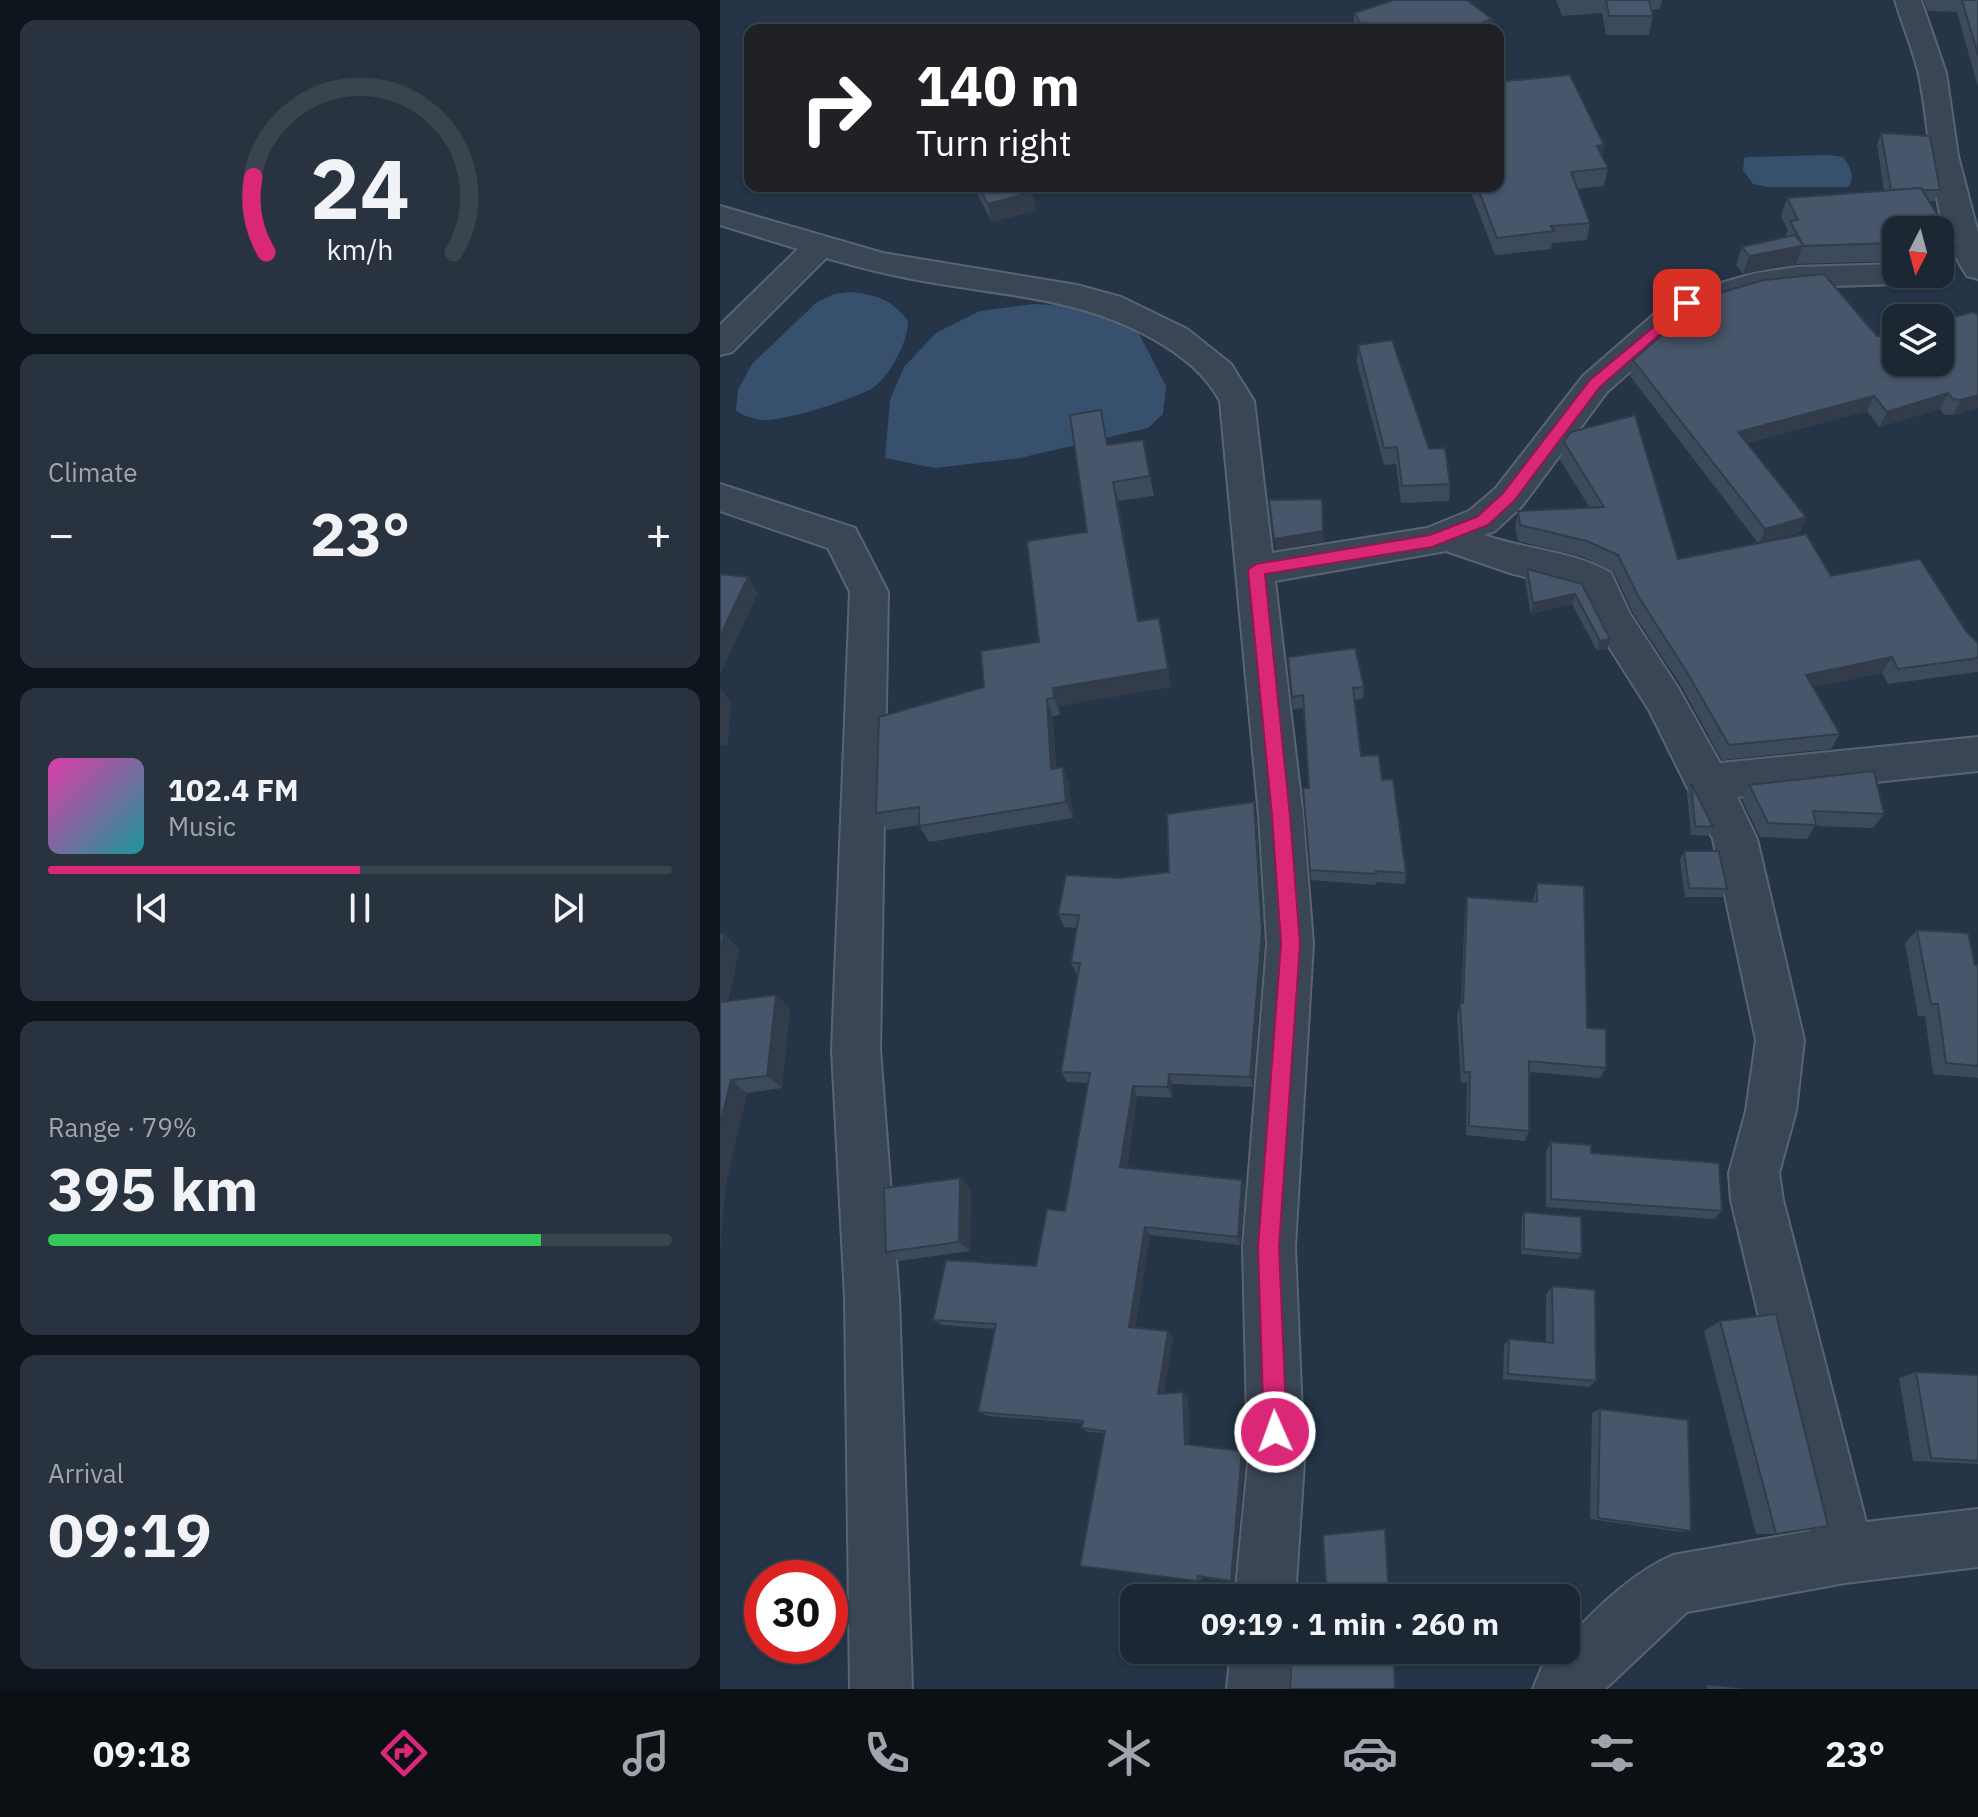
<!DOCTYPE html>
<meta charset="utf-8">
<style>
body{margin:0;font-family:"IBM Plex Sans",sans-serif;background:#293340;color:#f1f3f6;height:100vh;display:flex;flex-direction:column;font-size:30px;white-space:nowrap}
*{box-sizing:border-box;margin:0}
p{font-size:26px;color:#a0a5ac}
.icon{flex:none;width:44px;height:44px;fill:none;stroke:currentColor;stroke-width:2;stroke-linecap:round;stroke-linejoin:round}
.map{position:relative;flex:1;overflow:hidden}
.side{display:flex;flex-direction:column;gap:20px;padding:20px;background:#0f151d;width:720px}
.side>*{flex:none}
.guide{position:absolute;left:24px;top:24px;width:760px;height:168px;border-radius:16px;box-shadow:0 2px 6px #0004,0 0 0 2px #3a444f;background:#202124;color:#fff;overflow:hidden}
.needle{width:52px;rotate:186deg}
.controls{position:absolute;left:1162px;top:216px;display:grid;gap:16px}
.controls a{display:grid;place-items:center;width:72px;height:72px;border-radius:16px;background:#1c2734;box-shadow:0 2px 6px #0004,0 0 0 2px #3a444f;font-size:40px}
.speed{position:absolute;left:24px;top:1560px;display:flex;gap:16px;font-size:40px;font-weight:700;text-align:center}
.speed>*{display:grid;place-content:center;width:104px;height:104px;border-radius:50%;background:#1c2734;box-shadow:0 2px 6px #0004,0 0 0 2px #3a444f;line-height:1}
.speed .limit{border:12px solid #d22;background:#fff;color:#111}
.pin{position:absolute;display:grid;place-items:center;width:68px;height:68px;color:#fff;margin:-34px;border-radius:16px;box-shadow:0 4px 12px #0006}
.me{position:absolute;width:88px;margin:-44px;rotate:358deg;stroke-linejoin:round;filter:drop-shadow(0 0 6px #0008)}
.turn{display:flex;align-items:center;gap:28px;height:168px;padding:0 40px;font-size:36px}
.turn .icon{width:104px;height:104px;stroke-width:2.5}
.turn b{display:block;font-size:56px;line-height:68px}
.big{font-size:60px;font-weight:800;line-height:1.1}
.side .tile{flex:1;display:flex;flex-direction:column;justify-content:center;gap:12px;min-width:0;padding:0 28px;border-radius:16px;background:#293340}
.side .dial{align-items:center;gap:0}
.dial svg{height:208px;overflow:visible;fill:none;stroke:#3a444f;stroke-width:7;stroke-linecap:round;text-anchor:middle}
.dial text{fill:#f1f3f6;stroke:none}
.song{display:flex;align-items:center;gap:24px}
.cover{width:96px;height:96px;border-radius:12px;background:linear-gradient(135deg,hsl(320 70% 55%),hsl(180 70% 35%))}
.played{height:8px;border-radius:4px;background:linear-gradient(90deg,#db2777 50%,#3a444f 50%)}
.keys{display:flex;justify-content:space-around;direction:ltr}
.heat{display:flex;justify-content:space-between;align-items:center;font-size:44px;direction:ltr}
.charge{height:12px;border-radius:6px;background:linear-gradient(90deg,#34c759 79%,#3a444f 0)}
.trip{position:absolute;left:400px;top:1584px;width:460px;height:80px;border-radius:16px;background:#1c2734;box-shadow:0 2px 6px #0004,0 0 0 2px #3a444f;font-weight:800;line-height:80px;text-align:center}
.tabs{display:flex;height:128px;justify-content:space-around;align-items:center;background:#0b1015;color:#a0a5ac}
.tabs .icon{width:56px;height:56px}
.tabs .active{color:#db2777}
.tabs b{font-size:36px;color:#f1f3f6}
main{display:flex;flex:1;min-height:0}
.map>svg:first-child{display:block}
</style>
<main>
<section class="side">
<div class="tile dial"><svg viewBox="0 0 100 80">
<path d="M14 69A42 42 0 1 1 86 69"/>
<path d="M14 69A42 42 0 0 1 9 40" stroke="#db2777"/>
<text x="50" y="56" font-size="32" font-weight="700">24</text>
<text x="50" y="72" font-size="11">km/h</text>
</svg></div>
<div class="tile"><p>Climate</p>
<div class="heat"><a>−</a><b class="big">23°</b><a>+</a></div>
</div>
<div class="tile">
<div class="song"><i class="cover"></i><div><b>102.4 FM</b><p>Music</p></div></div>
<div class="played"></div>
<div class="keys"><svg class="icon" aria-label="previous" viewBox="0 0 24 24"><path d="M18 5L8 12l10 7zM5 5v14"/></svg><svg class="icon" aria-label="pause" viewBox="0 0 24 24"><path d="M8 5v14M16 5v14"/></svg><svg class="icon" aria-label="next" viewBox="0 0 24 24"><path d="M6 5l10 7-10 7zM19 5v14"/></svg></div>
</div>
<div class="tile"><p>Range · 79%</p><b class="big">395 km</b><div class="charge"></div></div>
<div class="tile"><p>Arrival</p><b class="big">09:19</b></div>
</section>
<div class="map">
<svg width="1258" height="1689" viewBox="0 0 1258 1689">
<rect width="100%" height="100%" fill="#253446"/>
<g fill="#37506e">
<path d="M 1107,155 L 1123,157 C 1130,166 1136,178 1128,187 L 1047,187 L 1033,184 L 1023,170 L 1024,158 L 1027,157 Z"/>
<path d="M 130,292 C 155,294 173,300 188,321 C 188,342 171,374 154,387 C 139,398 64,421 45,420 C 36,420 22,416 16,410 L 18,390 L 32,364 L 97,302 L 114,294 Z"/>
<path d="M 313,304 L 348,306 L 415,326 L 446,386 L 443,414 L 428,428 L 300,458 L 215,468 L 165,458 L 170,400 L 184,367 L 216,333 L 260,311 Z"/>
</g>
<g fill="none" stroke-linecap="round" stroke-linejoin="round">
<g stroke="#586472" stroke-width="4">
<g id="minor">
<path d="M 1175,0 L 1201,0 L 1226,73 L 1238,156 L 1258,233 L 1258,279 L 1247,276 C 1206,215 1214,140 1198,71 C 1192,47 1182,24 1175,0 Z"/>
<path d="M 0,206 L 163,253 L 357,285 L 401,297 L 467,329 L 511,364 L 534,401 L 552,553 L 707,528 L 749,511 L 776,488 L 863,376 L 955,296 L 1036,273 L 1076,267 L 1176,264 L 1176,274 L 1198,274 L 1193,281 L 1182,284 L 1076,287 L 1038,293 L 979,310 L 887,392 L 802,506 L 775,531 L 764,535 C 803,549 857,552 891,573 L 910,614 L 957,686 L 1000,763 L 1258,737 L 1258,771 L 1017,797 L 1037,839 L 1084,1040 L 1076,1111 L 1059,1173 L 1063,1200 L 1146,1522 L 1258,1509 L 1258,1567 L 1125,1583 L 967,1612 L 885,1689 L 813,1689 L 822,1667 L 838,1650 L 846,1650 L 846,1641 C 875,1609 913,1572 953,1555 L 1090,1531 L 1011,1200 L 1009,1173 L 1026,1111 L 1036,1040 L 993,839 L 929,710 L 879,631 L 862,592 L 790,573 L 726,551 L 555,581 L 583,816 L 593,944 L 575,1247 L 584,1463 L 575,1598 L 515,1598 L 528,1463 L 523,1247 L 547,944 L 539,816 L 500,401 C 485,373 460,354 433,339 C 366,301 295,296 220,284 C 182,278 144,269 106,258 L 12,352 L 0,355 L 0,325 L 78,249 L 0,225 Z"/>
<path d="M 0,484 L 135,528 L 168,592 L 160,1050 L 179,1298 L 192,1689 L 130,1689 L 125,1298 L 112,1050 L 130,592 L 108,548 L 0,511 Z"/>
<path d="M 511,1650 L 571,1650 L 569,1689 L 507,1689 Z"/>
</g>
</g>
<use href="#minor" fill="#3a4655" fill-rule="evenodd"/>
</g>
<g fill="#3d4a5b">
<path d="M 836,0 L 942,0 L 940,9 L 932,10 L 933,16 L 929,35 L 886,35 L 882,13 L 842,16 Z"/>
<path d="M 1204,0 L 1258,0 L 1258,87 L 1237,12 L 1208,11 Z"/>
<path d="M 634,13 L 772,19 L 771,30 L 634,30 Z"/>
<path d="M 786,81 L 884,145 L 882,156 L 888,168 L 884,186 L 857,189 L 870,223 L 867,240 L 832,243 L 831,249 L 775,255 L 750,190 L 729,194 L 724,186 L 778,186 Z"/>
<path d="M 1161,133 L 1220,190 L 1214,201 L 1210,201 L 1237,247 L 1229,265 L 1220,266 L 1220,230 L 1176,230 L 1176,261 L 1076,264 L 1023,274 L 1016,265 L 1022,247 L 1065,237 L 1068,230 L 1061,216 L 1067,198 L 1164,191 L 1157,144 Z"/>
<path d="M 253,186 L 308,186 L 312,192 L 316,210 L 272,222 Z"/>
<path d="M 1157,336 L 1258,408 L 1233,415 L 1225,415 L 1220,409 L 1159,427 L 1147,411 L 1027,443 L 1086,517 L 1080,532 L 1047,542 L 1111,576 L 1246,631 L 1258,643 L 1258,672 L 1168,684 L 1162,673 L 1093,687 L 1120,734 L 1111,749 L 1002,760 L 960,684 L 913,613 L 894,572 L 863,557 L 798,541 L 795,528 L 798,511 L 870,508 L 840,460 L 844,442 L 958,559 L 1038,543 L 910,376 L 913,360 Z"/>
<path d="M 638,345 L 709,449 L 730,484 L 729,501 L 681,503 L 676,464 L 664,465 L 637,363 Z"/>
<path d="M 423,440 L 434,496 L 398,501 L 419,621 L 443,637 L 451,687 L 339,706 L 340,715 L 333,716 L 336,768 L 343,767 L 349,784 L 353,818 L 209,842 L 199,825 L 167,830 L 156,813 L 264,687 L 319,642 L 367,532 L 388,444 Z"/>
<path d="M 807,569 L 862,584 L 887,649 L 877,651 L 852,604 L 811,614 L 805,580 Z"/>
<path d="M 568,657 L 644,687 L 643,699 L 635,700 L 641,756 L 662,780 L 686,873 L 685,884 L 656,882 L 656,885 L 591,880 L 583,788 L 589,788 L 584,708 L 573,709 Z"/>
<path d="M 971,783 L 993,827 L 988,836 L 971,835 L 967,792 Z"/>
<path d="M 1029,785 L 1164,814 L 1153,828 L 1095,826 L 1087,839 L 1040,837 L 1022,800 Z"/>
<path d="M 536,817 L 544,944 L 533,1087 L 453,1084 L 452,1098 L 417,1096 L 407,1168 L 522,1180 L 525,1188 L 520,1245 L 430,1235 L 415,1327 L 448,1331 L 453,1337 L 443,1394 L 468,1396 L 469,1444 L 525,1453 L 514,1580 L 482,1576 L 481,1580 L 477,1581 L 384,1433 L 368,1432 L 361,1428 L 362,1423 L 268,1416 L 258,1412 L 275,1329 L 223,1325 L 213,1320 L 316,1266 L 345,1211 L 368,1083 L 347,1082 L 341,1072 L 358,975 L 357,975 L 351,963 L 357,928 L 344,927 L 338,914 L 400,878 L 449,872 Z"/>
<path d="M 964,851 L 1007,889 L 1002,897 L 965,897 L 960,860 Z"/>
<path d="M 817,883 L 867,1028 L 886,1068 L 880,1078 L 809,1072 L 809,1131 L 805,1141 L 746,1135 L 747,1083 L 741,1083 L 737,1015 L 741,1003 L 745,910 L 747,897 L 813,902 Z"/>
<path d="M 1197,930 L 1255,965 L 1258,965 L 1258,1078 L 1213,1074 L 1205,1016 L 1198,1016 L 1185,943 Z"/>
<path d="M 0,934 L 4,934 L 19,949 L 8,1001 L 56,995 L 70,1009 L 62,1088 L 27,1093 L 6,1182 L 0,1248 Z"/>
<path d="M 831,1142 L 871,1153 L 1002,1211 L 994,1219 L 826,1207 L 826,1151 Z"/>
<path d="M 251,1189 L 250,1251 L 179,1261 L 166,1252 Z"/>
<path d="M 804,1212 L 862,1254 L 858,1259 L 801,1254 L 802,1217 Z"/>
<path d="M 832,1286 L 876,1381 L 869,1387 L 783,1379 L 784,1345 L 789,1339 L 826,1343 L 826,1294 Z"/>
<path d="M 1000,1321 L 1056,1534 L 1036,1534 L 984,1331 Z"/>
<path d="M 1196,1372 L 1258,1375 L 1258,1464 L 1193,1461 L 1179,1378 Z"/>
<path d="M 880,1409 L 971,1531 L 960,1532 L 870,1519 L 872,1413 Z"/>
<path d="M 987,1685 L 1026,1689 L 987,1689 Z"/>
</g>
<g fill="#323c4a">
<path d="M 772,19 L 771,30 L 755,30 L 756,25 Z"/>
<path d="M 884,145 L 881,163 L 877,146 Z"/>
<path d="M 730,186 L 750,186 L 750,190 L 729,194 Z"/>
<path d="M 312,192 L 316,210 L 272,222 L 268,204 Z"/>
<path d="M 1082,246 L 1076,264 L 1023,274 L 1029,256 Z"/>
<path d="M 1228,393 L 1220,409 L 1159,427 L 1167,412 Z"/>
<path d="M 1258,395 L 1258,408 L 1233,415 L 1241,400 Z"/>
<path d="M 1154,396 L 1147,411 L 1013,447 L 1018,432 Z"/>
<path d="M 393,482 L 398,501 L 422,640 L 418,621 Z"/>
<path d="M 1086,517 L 1080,532 L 1039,544 L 1045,529 Z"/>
<path d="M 603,531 L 604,542 L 555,550 L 554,539 Z"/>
<path d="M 28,577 L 38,593 L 0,675 L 0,636 Z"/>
<path d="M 855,594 L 852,604 L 811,614 L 813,603 Z"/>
<path d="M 443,637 L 451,687 L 339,706 L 340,715 L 334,698 L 333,688 Z"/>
<path d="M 890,639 L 887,649 L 877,651 L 880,641 Z"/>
<path d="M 1172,657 L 1162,673 L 1078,690 L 1086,675 Z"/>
<path d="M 0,688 L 11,702 L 8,745 L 0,746 Z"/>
<path d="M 327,699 L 333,716 L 337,786 L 331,769 Z"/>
<path d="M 343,767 L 349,784 L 353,818 L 346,802 Z"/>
<path d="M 534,802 L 544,944 L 533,1087 L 530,1077 Z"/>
<path d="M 4,934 L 19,949 L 4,1017 L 0,1013 L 0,952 Z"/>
<path d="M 56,995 L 70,1009 L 62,1088 L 47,1076 Z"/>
<path d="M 449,1074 L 453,1084 L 452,1098 L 448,1087 Z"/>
<path d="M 11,1080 L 27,1093 L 6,1182 L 0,1248 L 0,1125 Z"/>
<path d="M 413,1086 L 417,1096 L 406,1176 L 400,1167 Z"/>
<path d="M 240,1178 L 251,1189 L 250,1251 L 239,1242 Z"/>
<path d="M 522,1180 L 525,1188 L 520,1245 L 518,1237 Z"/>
<path d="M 425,1227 L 430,1235 L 415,1332 L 409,1327 Z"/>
<path d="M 448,1331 L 453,1337 L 443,1398 L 438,1394 Z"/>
<path d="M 463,1392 L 468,1396 L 469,1447 L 465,1444 Z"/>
<path d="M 522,1451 L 525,1453 L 514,1580 L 511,1581 Z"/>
</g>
<g fill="#47566a" stroke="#323c4a" stroke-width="2">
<path d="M 674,0 L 747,0 L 772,19 L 756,25 L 758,30 L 645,30 L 634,13 Z"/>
<path d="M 886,0 L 929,0 L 933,16 L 889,16 Z"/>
<path d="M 1242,0 L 1258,0 L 1258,55 Z"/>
<path d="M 778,66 L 786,81 L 850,75 L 884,145 L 877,146 L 888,168 L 851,172 L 870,223 L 831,226 L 834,231 L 777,238 L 757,186 L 778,186 Z"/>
<path d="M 1161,133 L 1210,136 L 1220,190 L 1203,190 L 1201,188 L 1171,190 Z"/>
<path d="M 258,186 L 308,186 L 312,192 L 268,204 Z"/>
<path d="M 1201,188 L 1237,247 L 1220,248 L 1220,230 L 1176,230 L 1176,243 L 1082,246 L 1029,256 L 1022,247 L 1075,235 L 1083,245 L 1070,221 L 1078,220 L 1067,198 Z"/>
<path d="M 1104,274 L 1157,336 L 1176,331 L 1176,362 L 1220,362 L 1220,320 L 1254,312 L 1258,315 L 1258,395 L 1241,400 L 1233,399 L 1228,393 L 1167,412 L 1154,396 L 1018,432 L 1086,517 L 1045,529 L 913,360 L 985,297 L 1044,280 Z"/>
<path d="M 672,340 L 709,449 L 725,448 L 730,484 L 682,486 L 677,447 L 664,448 L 638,345 Z"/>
<path d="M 381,410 L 387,445 L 423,440 L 430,476 L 393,482 L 418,621 L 439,618 L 448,669 L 333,688 L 334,698 L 327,699 L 331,769 L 343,767 L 346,802 L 199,826 L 199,807 L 156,813 L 159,717 L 264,687 L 261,651 L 319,642 L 307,541 L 367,532 L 350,415 Z"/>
<path d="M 915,415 L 958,559 L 1086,534 L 1111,576 L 1200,559 L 1246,631 L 1258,643 L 1258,658 L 1178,669 L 1172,657 L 1086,675 L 1120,734 L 1009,745 L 965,669 L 918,596 L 898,555 L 867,541 L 800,525 L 798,511 L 884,507 L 844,442 L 851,432 Z"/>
<path d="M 602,499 L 603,531 L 554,539 L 549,500 Z"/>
<path d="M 807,569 L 862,584 L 890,639 L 880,641 L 855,594 L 813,603 Z"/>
<path d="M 0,574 L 28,577 L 0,636 Z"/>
<path d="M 635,648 L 644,687 L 633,688 L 641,756 L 659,755 L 662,780 L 673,779 L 686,873 L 656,871 L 656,874 L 590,870 L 583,788 L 589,788 L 583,695 L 572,697 L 568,657 Z"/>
<path d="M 1154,771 L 1164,814 L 1093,811 L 1096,825 L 1048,823 L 1029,785 Z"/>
<path d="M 971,783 L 993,827 L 975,826 Z"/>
<path d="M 534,802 L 542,931 L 530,1077 L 449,1074 L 448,1087 L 413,1086 L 400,1167 L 522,1180 L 518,1237 L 425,1227 L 409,1327 L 448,1331 L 438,1394 L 463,1392 L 465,1444 L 522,1451 L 511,1581 L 478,1576 L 477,1581 L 360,1566 L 385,1431 L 361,1428 L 363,1421 L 258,1412 L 276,1324 L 213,1320 L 226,1260 L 316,1266 L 327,1209 L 345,1211 L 370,1073 L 341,1072 L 360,963 L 351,963 L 359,915 L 338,914 L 346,875 L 400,878 L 449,872 L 447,814 Z"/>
<path d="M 964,851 L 999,851 L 1007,889 L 969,888 Z"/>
<path d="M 817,883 L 864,886 L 867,1028 L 886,1029 L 886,1068 L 809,1061 L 809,1131 L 749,1126 L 750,1072 L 744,1072 L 740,1003 L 743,1003 L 747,897 L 817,902 Z"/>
<path d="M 1197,930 L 1248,933 L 1255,965 L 1258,965 L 1258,1066 L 1226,1063 L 1218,1004 L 1211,1004 Z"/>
<path d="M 0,934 L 4,934 L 0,952 Z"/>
<path d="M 56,995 L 47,1076 L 11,1080 L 0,1125 L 0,1002 Z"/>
<path d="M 831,1142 L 871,1145 L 871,1153 L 999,1163 L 1002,1211 L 831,1199 Z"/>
<path d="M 240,1178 L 239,1242 L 166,1252 L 164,1188 Z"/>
<path d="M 804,1212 L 861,1217 L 862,1254 L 804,1249 Z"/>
<path d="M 832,1286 L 875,1290 L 876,1381 L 788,1374 L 789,1339 L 833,1343 Z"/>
<path d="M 1056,1314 L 1108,1526 L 1056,1534 L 1000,1321 Z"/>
<path d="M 1196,1372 L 1258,1375 L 1258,1461 L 1211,1458 Z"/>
<path d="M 880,1409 L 968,1420 L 971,1531 L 878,1518 Z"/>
<path d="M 665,1529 L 669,1598 L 607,1598 L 603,1535 Z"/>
<path d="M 564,1650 L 673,1650 L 675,1689 L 570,1689 L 572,1654 Z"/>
</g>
<path fill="#db2777" stroke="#8e194d" stroke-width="2" d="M 967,299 L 972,300 L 972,306 L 880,387 L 794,501 L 768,525 L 712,547 L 545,574 L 570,816 L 580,944 L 559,1247 L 567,1432 L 563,1441 L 555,1444 L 547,1441 L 544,1432 L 538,1247 L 561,944 L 552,816 L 528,570 L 536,564 L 710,535 L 757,517 L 783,493 L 870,380 Z"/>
</svg>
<div class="controls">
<a><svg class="needle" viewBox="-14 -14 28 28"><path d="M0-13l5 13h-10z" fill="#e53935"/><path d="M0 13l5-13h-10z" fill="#a0a5ac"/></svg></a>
<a><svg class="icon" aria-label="layers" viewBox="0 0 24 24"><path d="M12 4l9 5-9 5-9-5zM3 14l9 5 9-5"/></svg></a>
</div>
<div class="speed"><div class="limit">30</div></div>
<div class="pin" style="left:967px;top:303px;background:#d93025"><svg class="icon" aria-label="arrive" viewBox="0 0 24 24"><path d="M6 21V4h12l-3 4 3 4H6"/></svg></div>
<svg class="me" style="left:555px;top:1432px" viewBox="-20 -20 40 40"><circle r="17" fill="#db2777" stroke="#fff" stroke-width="3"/><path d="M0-11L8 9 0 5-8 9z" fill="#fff"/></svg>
<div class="trip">09:19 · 1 min · 260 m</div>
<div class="guide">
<div class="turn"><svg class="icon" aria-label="right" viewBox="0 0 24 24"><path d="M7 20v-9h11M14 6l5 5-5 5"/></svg><div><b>140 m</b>Turn right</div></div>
</div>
</div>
</main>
<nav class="tabs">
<b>09:18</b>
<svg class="icon active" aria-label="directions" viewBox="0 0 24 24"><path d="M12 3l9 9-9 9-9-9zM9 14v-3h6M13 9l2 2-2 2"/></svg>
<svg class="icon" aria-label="music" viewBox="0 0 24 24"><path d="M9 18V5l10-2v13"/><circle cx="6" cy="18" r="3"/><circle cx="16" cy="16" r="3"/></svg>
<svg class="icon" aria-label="phone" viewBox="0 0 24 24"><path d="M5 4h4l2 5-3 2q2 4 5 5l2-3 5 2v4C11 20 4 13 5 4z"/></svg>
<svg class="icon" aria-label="climate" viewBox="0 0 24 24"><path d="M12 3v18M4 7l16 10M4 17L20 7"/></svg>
<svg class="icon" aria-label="car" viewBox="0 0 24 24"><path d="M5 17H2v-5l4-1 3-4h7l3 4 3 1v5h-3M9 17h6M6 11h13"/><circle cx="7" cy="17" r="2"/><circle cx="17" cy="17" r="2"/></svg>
<svg class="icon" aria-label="filters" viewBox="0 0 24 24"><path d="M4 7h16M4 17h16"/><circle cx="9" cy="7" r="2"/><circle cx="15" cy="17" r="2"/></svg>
<b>23°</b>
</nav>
